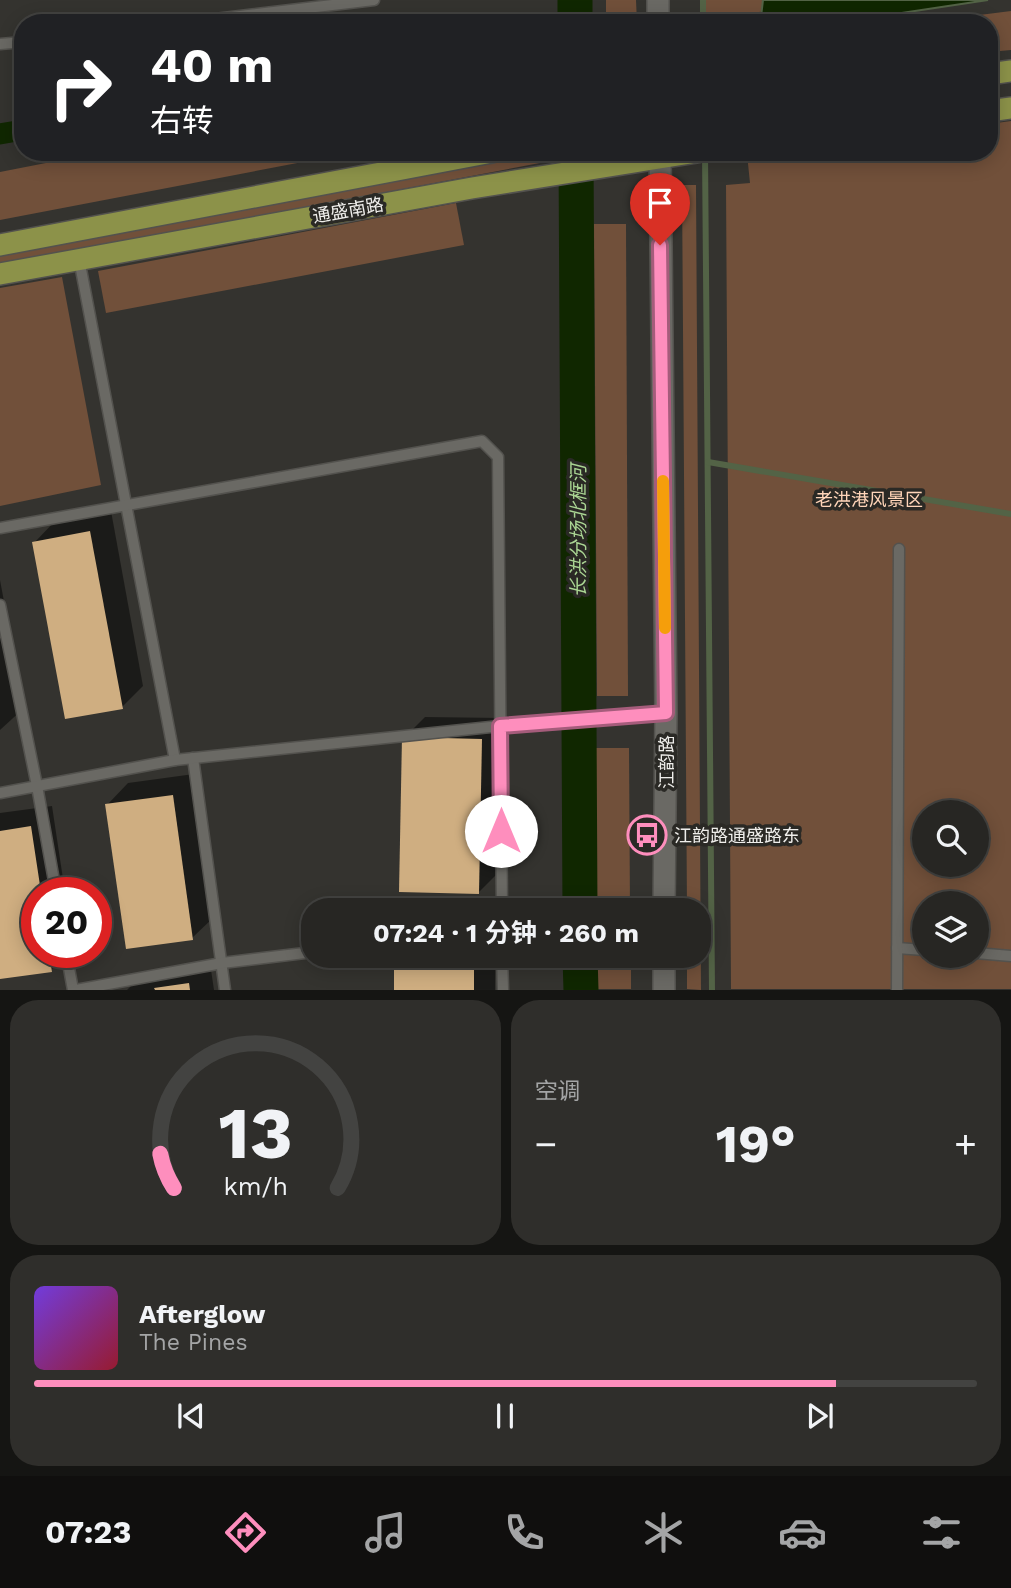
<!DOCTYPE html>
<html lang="zh">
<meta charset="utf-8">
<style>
body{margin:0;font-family:"Work Sans","Noto Sans SC",sans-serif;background:#2f2e2b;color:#f1f3f6;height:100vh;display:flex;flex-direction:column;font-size:26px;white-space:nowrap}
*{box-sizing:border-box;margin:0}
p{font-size:23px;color:#a4a5a6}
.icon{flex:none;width:38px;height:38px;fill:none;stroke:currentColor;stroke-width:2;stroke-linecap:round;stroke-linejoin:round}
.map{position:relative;height:990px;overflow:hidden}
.details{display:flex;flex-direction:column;gap:10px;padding:10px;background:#151513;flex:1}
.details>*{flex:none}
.guide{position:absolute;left:14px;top:14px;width:984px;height:147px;border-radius:28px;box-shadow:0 4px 18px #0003,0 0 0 2px #434341;background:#202124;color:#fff;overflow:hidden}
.controls{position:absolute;left:912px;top:800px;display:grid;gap:14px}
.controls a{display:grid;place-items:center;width:77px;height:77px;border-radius:50%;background:#272623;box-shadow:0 4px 18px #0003,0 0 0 2px #434341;font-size:35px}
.speed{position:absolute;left:21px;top:877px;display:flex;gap:14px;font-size:35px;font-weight:700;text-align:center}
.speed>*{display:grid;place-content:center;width:91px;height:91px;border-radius:50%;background:#272623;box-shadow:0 4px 18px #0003,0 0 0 2px #434341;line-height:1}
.speed .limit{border:10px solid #d22;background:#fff;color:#111}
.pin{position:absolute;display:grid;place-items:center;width:60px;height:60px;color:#fff;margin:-72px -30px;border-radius:50% 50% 50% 0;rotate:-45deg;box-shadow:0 0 7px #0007}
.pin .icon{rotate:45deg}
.me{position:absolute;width:77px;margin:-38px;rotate:0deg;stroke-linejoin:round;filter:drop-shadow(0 0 5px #0008)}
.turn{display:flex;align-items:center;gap:24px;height:147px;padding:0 21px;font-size:32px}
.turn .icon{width:91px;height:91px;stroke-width:2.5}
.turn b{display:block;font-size:49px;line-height:60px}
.big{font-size:52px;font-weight:700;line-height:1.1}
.details .card{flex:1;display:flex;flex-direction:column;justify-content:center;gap:10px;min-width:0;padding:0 24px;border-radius:28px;background:#2f2e2b}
.details .dial{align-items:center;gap:0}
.dial svg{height:182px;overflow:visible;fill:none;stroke:#434341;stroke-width:7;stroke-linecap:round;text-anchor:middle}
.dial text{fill:#f1f3f6;stroke:none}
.song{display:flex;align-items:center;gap:21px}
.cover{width:84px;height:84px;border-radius:10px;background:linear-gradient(135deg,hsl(260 70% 55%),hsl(350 70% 35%))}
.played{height:7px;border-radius:4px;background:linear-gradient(90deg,#fe8ebd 85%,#434341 85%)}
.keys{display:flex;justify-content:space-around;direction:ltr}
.heat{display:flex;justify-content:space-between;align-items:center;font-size:38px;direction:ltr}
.details .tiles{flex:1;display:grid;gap:10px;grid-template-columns:1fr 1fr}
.card:last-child{grid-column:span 2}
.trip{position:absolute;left:301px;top:898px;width:410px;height:70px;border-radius:28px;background:#272623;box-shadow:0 4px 18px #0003,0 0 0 2px #434341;font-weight:700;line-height:70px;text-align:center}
.tabs{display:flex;height:112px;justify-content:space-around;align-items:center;background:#100f0e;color:#a4a5a6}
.tabs .icon{width:49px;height:49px}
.tabs .active{color:#fe8ebd}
.tabs b{font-size:32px;color:#f1f3f6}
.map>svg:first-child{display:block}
</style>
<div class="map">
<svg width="1011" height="990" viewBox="0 0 1011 990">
<rect width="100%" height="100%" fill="#34332f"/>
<g fill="#71503a" fill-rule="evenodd">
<path d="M 606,0 L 636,0 L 637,23 L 606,23 Z"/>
<path d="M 705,0 L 837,0 L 706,20 Z"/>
<path d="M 1011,11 L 1011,50 L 989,52 L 989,23 L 916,23 Z"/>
<path d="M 1011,121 L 1011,989 L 731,989 L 726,185 L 750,183 L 747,154 L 764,152 L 989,152 L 989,124 ZM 924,812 L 976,812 L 976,864 L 924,864 ZM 924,903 L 976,903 L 976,956 L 924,956 Z"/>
<path d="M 102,152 L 355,152 L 0,220 L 0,172 Z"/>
<path d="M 549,152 L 560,152 L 561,159 L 0,265 L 0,255 Z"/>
<path d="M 682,185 L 696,185 L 701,990 L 687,989 L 687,956 L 698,956 L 698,910 L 687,910 Z"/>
<path d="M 456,203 L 464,245 L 106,313 L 98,271 Z"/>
<path d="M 594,224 L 626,224 L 628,696 L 597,696 Z"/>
<path d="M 62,277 L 101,485 L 0,506 L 0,288 Z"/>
<path d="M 594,748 L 629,748 L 630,910 L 596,910 Z"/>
<rect x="596" y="956" width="35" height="33"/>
</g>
<path fill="#102700" stroke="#536346" stroke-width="2" d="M 763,0 L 988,0 L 835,23 L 766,23 L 761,17 Z"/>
<g fill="#0007">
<path d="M 111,511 L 143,686 L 122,707 L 34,543 L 55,521 Z"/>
<path d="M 0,580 L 24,708 L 0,730 Z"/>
<path d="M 425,717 L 503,718 L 500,871 L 478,893 L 404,738 Z"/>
<path d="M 194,774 L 214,917 L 192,938 L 107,805 L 128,783 Z"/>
<path d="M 52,806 L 65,892 L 37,892 L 37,952 L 69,952 L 51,970 L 0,977 L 0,813 Z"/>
<path d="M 396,956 L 495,956 L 495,990 L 395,990 Z"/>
<path d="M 210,963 L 214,990 L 127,990 L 145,972 Z"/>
</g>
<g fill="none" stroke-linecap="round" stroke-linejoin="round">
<g stroke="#536346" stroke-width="6">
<path d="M 703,0 L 703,23"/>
<path d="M 705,152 L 712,990"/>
<path d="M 708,462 L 1011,514"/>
</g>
<path stroke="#102700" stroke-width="21" d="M 0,134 L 23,130"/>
<g stroke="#102700" stroke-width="35">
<path d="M 575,0 L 575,23"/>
<path d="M 576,152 L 580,910"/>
<path d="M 580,956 L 581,990"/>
</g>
</g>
<g fill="#cfae81">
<path d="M 90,531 L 123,709 L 65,719 L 32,542 Z"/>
<path d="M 402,737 L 482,739 L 479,894 L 399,892 Z"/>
<path d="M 173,795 L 193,940 L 126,949 L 105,804 Z"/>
<path d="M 31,826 L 41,892 L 37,892 L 37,952 L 49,952 L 52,972 L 0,979 L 0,831 Z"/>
<rect x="394" y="956" width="80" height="34"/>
<path d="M 189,983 L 190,990 L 155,990 L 154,988 Z"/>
</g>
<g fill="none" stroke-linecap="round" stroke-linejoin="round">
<g stroke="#53524e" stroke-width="13">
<g id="lane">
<path d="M 182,23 L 374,0"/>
<path d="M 0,44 L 23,42"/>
<path d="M 79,259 L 175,760"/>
<path d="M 0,528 L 482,441 L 498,457 L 502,910"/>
<path d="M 0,605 L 37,786 L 56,892"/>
<path d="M 193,758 L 225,990"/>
<path d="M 0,793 L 175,760 L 500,726 L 666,713"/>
<path d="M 897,948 L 924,950"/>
<path d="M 66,952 L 73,990"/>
<path d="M 976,953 L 1011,956"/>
<path d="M 502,956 L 503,990"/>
<path d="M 76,990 L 222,963 L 313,952"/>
<path d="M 897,990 L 899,549"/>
</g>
</g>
<g stroke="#53524e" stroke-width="24">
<g id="secondary">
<path d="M 658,0 L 658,23"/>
<path d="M 660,152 L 666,713 L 664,910"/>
<path d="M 664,956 L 664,990"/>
</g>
</g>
<g stroke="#53524e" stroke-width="24">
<g id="primary">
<path d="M 989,74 L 1011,71"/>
<path d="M 989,111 L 1011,108"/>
<path d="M 0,245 L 492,152"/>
<path d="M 0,274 L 472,188 L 697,152"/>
</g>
</g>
<use href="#lane" stroke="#6a6964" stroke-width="10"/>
<use href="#secondary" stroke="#6a6964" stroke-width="21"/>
<use href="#primary" stroke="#8c9249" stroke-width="21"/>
</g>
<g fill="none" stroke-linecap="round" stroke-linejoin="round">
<g stroke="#a55c7b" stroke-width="18">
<path id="route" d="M 501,831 L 500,726 L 666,713 L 660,245"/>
</g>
<use href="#route" stroke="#fe8ebd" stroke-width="12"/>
<path stroke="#f59e0b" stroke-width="12" d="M 663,481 L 665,628"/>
</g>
<defs>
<g id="bus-ring" transform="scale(2.0125)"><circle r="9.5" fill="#2a2925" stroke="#fe8ebd" stroke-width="1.5"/><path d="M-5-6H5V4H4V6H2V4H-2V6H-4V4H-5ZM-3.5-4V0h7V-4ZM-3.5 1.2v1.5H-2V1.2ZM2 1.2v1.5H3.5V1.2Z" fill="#fe8ebd"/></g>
</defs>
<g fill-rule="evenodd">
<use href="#bus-ring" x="647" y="835"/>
</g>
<g text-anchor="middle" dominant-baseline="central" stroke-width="7" stroke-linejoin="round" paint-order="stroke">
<g font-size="18" fill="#efeeeb" stroke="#2a2925">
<text transform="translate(348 210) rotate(-10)">通盛南路</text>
<text transform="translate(666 762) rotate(-90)">江韵路</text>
</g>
<g font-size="18" fill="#ffd5b9" stroke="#2a2925">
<text x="869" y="499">老洪港风景区</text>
</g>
<g font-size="18" fill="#efeeeb" stroke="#2a2925" text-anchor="start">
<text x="674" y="835">江韵路通盛路东</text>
</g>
<g font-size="19" font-style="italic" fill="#aad593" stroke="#2a2925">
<text transform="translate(578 531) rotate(-90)">长洪分场北框河</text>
</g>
</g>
</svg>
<div class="controls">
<a><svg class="icon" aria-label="search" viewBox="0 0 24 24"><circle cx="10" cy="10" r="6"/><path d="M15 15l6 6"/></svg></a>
<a><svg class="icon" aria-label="layers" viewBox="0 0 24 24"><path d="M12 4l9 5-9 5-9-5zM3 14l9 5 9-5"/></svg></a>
</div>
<div class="speed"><div class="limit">20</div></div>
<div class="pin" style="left:660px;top:245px;background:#d93025"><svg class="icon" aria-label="arrive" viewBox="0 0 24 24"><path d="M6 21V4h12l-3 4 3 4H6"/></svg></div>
<svg class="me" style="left:501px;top:831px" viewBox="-20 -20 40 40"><circle r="19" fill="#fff"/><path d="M0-13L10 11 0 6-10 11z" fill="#fe8ebd"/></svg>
<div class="trip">07:24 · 1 分钟 · 260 m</div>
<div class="guide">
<div class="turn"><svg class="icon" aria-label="right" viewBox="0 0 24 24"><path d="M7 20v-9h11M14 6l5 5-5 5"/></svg><div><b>40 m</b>右转</div></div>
</div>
</div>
<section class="details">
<div class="tiles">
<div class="card dial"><svg viewBox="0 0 100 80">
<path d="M14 69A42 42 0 1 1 86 69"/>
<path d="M14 69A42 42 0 0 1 8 54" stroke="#fe8ebd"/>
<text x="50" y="56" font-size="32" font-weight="700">13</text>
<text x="50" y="72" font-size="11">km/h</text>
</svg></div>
<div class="card"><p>空调</p>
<div class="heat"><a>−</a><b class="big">19°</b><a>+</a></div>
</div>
<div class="card">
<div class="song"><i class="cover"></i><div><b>Afterglow</b><p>The Pines</p></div></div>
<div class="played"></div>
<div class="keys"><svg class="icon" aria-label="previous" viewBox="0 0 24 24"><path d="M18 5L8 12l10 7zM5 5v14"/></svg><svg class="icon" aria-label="pause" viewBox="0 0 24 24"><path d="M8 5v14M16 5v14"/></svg><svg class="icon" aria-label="next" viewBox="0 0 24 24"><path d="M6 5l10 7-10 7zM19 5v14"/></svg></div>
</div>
</div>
</section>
<nav class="tabs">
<b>07:23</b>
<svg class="icon active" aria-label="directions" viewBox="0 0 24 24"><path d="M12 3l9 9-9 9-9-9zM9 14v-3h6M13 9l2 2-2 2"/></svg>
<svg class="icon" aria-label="music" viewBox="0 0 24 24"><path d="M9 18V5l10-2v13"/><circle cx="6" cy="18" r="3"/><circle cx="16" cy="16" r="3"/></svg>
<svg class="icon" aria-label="phone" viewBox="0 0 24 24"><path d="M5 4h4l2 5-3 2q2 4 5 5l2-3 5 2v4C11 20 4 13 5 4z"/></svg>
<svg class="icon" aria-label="climate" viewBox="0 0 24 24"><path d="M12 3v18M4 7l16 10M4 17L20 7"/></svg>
<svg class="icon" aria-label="car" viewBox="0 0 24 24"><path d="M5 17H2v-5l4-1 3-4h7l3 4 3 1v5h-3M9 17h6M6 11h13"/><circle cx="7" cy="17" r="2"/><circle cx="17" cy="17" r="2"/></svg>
<svg class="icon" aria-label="filters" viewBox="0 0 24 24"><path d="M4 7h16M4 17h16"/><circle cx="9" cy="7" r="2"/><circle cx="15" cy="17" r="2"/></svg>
</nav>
